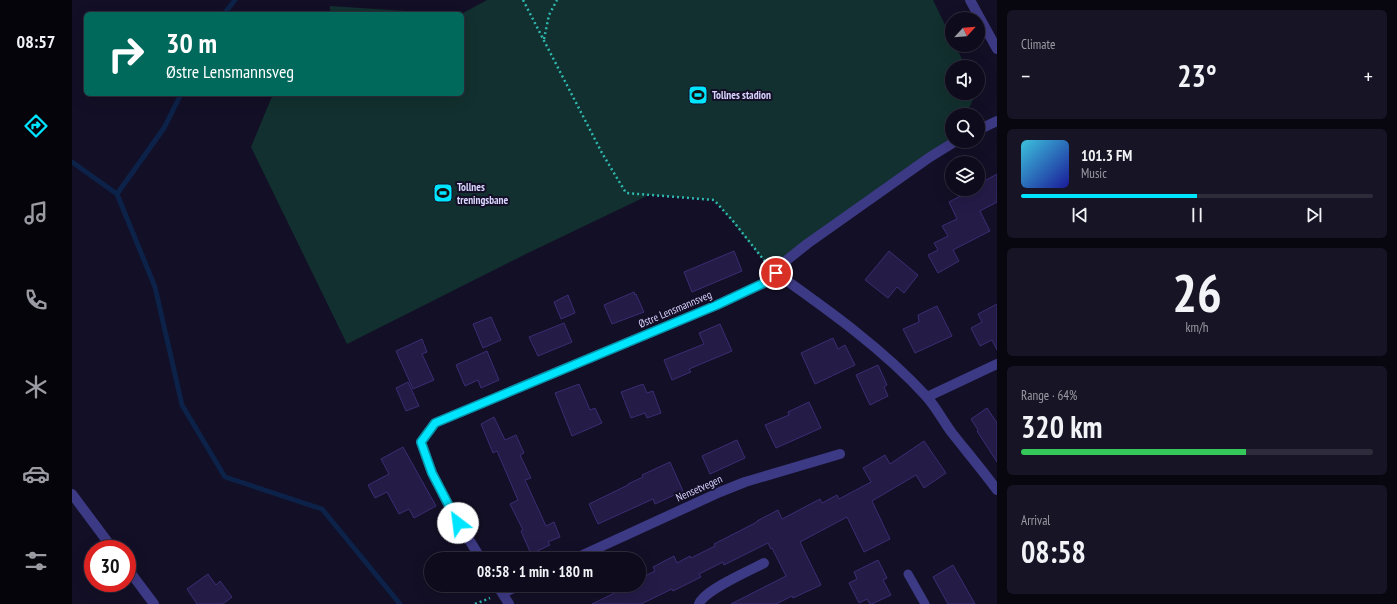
<!DOCTYPE html>
<meta charset="utf-8">
<style>
body{margin:0;font-family:"PT Sans Narrow",sans-serif;background:#171425;color:#f1f3f6;height:100vh;display:flex;flex-direction:column;font-size:15px;white-space:nowrap}
*{box-sizing:border-box;margin:0}
p{font-size:13px;color:#9b9ba3}
.icon{flex:none;width:22px;height:22px;fill:none;stroke:currentColor;stroke-width:2;stroke-linecap:round;stroke-linejoin:round}
.map{position:relative;flex:1;overflow:hidden}
.panel{display:flex;flex-direction:column;gap:10px;padding:10px;background:#08060f;width:400px}
.panel>*{flex:none}
.banner{position:absolute;left:12px;top:12px;width:380px;height:84px;border-radius:6px;box-shadow:0 4px 16px #0002,0 0 0 1px #2e2b3b;background:#00695c;color:#fff;overflow:hidden}
.needle{width:26px;rotate:64deg}
.controls{position:absolute;left:873px;top:12px;display:grid;gap:8px}
.controls a{display:grid;place-items:center;width:40px;height:40px;border-radius:50%;background:#0e0b1c;box-shadow:0 4px 16px #0002,0 0 0 1px #2e2b3b;font-size:20px}
.speed{position:absolute;left:12px;top:540px;display:flex;gap:8px;font-size:20px;font-weight:700;text-align:center}
.speed>*{display:grid;place-content:center;width:52px;height:52px;border-radius:50%;background:#0e0b1c;box-shadow:0 4px 16px #0002,0 0 0 1px #2e2b3b;line-height:1}
.speed .limit{border:6px solid #d22;background:#fff;color:#111}
.pin{position:absolute;display:grid;place-items:center;width:34px;height:34px;color:#fff;margin:-17px;border:2px solid #fff;border-radius:50%;box-shadow:0 1px 4px #0007}
.me{position:absolute;width:44px;margin:-22px;rotate:330deg;stroke-linejoin:round;filter:drop-shadow(0 0 3px #0008)}
.turn{display:flex;align-items:center;gap:14px;height:84px;padding:0 16px;font-size:18px}
.turn .icon{width:52px;height:52px;stroke-width:2.5}
.turn b{display:block;font-size:28px;line-height:34px}
.big{font-size:30px;font-weight:700;line-height:1.1}
.panel .widget{flex:1;display:flex;flex-direction:column;justify-content:center;gap:6px;min-width:0;padding:0 14px;border-radius:6px;background:#171425}
.panel .dial{align-items:center;gap:0}
.dial b{font-size:52px;line-height:1}
.song{display:flex;align-items:center;gap:12px}
.cover{width:48px;height:48px;border-radius:6px;background:linear-gradient(135deg,hsl(190 70% 55%),hsl(240 70% 35%))}
.played{height:4px;border-radius:2px;background:linear-gradient(90deg,#00e5ff 50%,#2e2b3b 50%)}
.keys{display:flex;justify-content:space-around;direction:ltr}
.heat{display:flex;justify-content:space-between;align-items:center;font-size:22px;direction:ltr}
.charge{height:6px;border-radius:3px;background:linear-gradient(90deg,#34c759 64%,#2e2b3b 0)}
.trip{position:absolute;left:352px;top:552px;width:222px;height:40px;border-radius:20px;background:#0e0b1c;box-shadow:0 4px 16px #0002,0 0 0 1px #2e2b3b;font-weight:700;line-height:40px;text-align:center}
main{display:flex;flex:1;min-height:0}
.tab-bar{display:flex;flex-direction:column;width:72px;justify-content:space-around;align-items:center;background:#06040b;color:#9b9ba3}
.tab-bar .icon{width:28px;height:28px}
.tab-bar .current{color:#00e5ff}
.tab-bar b{font-size:18px;color:#f1f3f6}
.map>svg:first-child{display:block}
</style>
<main>
<nav class="tab-bar">
<b>08:57</b>
<svg class="icon current" aria-label="directions" viewBox="0 0 24 24"><path d="M12 3l9 9-9 9-9-9zM9 14v-3h6M13 9l2 2-2 2"/></svg>
<svg class="icon" aria-label="music" viewBox="0 0 24 24"><path d="M9 18V5l10-2v13"/><circle cx="6" cy="18" r="3"/><circle cx="16" cy="16" r="3"/></svg>
<svg class="icon" aria-label="phone" viewBox="0 0 24 24"><path d="M5 4h4l2 5-3 2q2 4 5 5l2-3 5 2v4C11 20 4 13 5 4z"/></svg>
<svg class="icon" aria-label="climate" viewBox="0 0 24 24"><path d="M12 3v18M4 7l16 10M4 17L20 7"/></svg>
<svg class="icon" aria-label="car" viewBox="0 0 24 24"><path d="M5 17H2v-5l4-1 3-4h7l3 4 3 1v5h-3M9 17h6M6 11h13"/><circle cx="7" cy="17" r="2"/><circle cx="17" cy="17" r="2"/></svg>
<svg class="icon" aria-label="filters" viewBox="0 0 24 24"><path d="M4 7h16M4 17h16"/><circle cx="9" cy="7" r="2"/><circle cx="15" cy="17" r="2"/></svg>
</nav>
<div class="map">
<svg width="925" height="604" viewBox="0 0 925 604">
<rect width="100%" height="100%" fill="#130f26"/>
<path fill="#12302f" d="M 415,0 L 861,0 L 880,39 L 880,45 L 883,45 L 894,67 L 880,67 L 880,93 L 904,93 L 894,115 L 880,115 L 880,141 L 704,273 C 681,251 663,223 642,200 L 577,195 L 456,253 L 275,344 L 179,147 L 201,94 L 390,94 L 390,14 L 258,14 L 258,6 L 350,12 L 391,13 Z"/>
<g fill="none" stroke-linecap="round" stroke-linejoin="round">
<g stroke="#0c2248" stroke-width="5">
<path d="M 152,14 L 163,0"/>
<path d="M 0,162 L 45,194 L 83,287 L 110,405 L 153,477 L 250,509 L 328,604"/>
<path d="M 45,194 L 92,128 L 109,94"/>
</g>
</g>
<g fill="#241b47" stroke="#3b2d73">
<path d="M 925,174 L 925,202 L 908,211 L 918,231 L 881,250 L 887,261 L 866,273 L 856,255 L 866,250 L 862,243 L 876,236 L 870,226 L 885,219 L 877,202 L 902,189 L 906,189 L 906,187 L 908,186 L 907,184 Z"/>
<path d="M 662,251 L 670,271 L 620,292 L 612,272 Z"/>
<path d="M 817,251 L 846,275 L 832,293 L 825,287 L 816,298 L 793,280 Z"/>
<path d="M 562,292 L 563,295 L 564,294 L 572,312 L 540,324 L 532,305 Z"/>
<path d="M 496,295 L 503,313 L 489,319 L 482,302 Z"/>
<path d="M 925,304 L 925,350 L 920,340 L 908,346 L 899,328 L 910,322 L 906,314 Z"/>
<path d="M 865,306 L 880,336 L 843,353 L 831,329 L 847,322 L 846,315 Z"/>
<path d="M 419,317 L 429,340 L 411,348 L 401,324 Z"/>
<path d="M 492,323 L 500,342 L 466,356 L 457,337 Z"/>
<path d="M 648,324 L 660,351 L 617,369 L 619,372 L 600,380 L 592,360 L 632,344 L 627,333 Z"/>
<path d="M 761,338 L 766,349 L 773,345 L 783,365 L 743,384 L 729,353 Z"/>
<path d="M 350,339 L 355,352 L 350,354 L 362,380 L 341,389 L 324,351 Z"/>
<path d="M 415,351 L 427,380 L 409,388 L 406,380 L 393,386 L 384,365 Z"/>
<path d="M 806,365 L 815,385 L 812,387 L 816,396 L 798,405 L 784,375 Z"/>
<path d="M 336,382 L 347,406 L 334,411 L 324,388 Z"/>
<path d="M 507,384 L 518,410 L 523,408 L 530,423 L 500,436 L 483,393 Z"/>
<path d="M 571,384 L 575,393 L 581,391 L 589,413 L 575,418 L 573,413 L 559,418 L 549,392 Z"/>
<path d="M 737,402 L 749,428 L 704,448 L 693,425 L 717,415 L 716,412 Z"/>
<path d="M 915,408 L 925,423 L 925,462 L 905,431 L 906,430 L 899,419 Z"/>
<path d="M 422,417 L 433,440 L 444,435 L 452,453 L 448,455 L 459,478 L 453,480 L 474,526 L 482,522 L 488,537 L 476,542 L 478,545 L 459,554 L 449,531 L 451,530 L 438,504 L 446,500 L 425,451 L 421,453 L 409,424 Z"/>
<path d="M 665,440 L 673,458 L 638,474 L 630,456 Z"/>
<path d="M 852,441 L 874,473 L 852,488 L 844,475 L 800,501 L 818,539 L 792,552 L 775,517 L 728,542 L 749,585 L 721,598 L 720,596 L 704,604 L 659,604 L 714,576 L 700,548 L 699,549 L 696,543 L 652,565 L 651,562 L 627,574 L 629,577 L 601,591 L 600,589 L 569,604 L 520,604 L 559,585 L 567,585 L 567,581 L 572,579 L 571,577 L 583,571 L 581,567 L 602,556 L 605,563 L 618,556 L 619,558 L 643,546 L 642,544 L 685,522 L 685,521 L 706,510 L 710,519 L 748,499 L 750,503 L 765,495 L 767,499 L 799,482 L 791,468 L 813,455 L 818,464 Z"/>
<path d="M 331,447 L 364,506 L 342,518 L 337,509 L 327,514 L 315,492 L 303,498 L 296,485 L 317,474 L 309,459 Z"/>
<path d="M 598,462 L 611,491 L 583,504 L 581,499 L 526,524 L 517,504 L 556,485 L 556,484 L 571,477 L 570,475 Z"/>
<path d="M 806,560 L 815,578 L 811,580 L 819,595 L 800,604 L 798,604 L 795,599 L 787,603 L 777,583 L 785,579 L 782,572 Z"/>
<path d="M 881,565 L 903,604 L 876,604 L 861,577 Z"/>
<path d="M 136,574 L 144,585 L 148,581 L 160,597 L 151,604 L 125,604 L 115,589 Z"/>
</g>
<g fill="none" stroke-linecap="round" stroke-linejoin="round">
<g stroke="#2fb8b0" stroke-width="2.5" stroke-dasharray="2 3" stroke-linecap="butt">
<path d="M 451,0 L 530,153 L 554,193 L 642,200 L 661,221 L 695,264"/>
<path d="M 472,39 L 477,15 L 485,0"/>
<path d="M 403,604 L 418,598"/>
</g>
<path stroke="#3d3a85" stroke-width="9" d="M 836,574 L 853,604"/>
<g stroke="#3d3a85" stroke-width="10">
<path d="M 898,0 L 925,49"/>
<path d="M 906,130 L 925,121"/>
<path d="M 704,273 C 756,310 810,348 854,396 C 864,407 871,421 880,433 C 895,452 911,471 925,490"/>
<path d="M 855,397 L 925,364"/>
<path d="M 0,494 L 41,549"/>
<path d="M 409,559 L 380,512 L 360,473 L 349,442 L 363,423 L 645,305 L 694,282 L 704,273 L 715,260 L 735,244 L 858,157 L 884,141"/>
<path d="M 502,559 L 648,492 L 673,482 L 768,454"/>
<path d="M 55,568 L 82,604"/>
<path d="M 425,585 L 437,604"/>
<path d="M 431,593 L 448,585"/>
<path d="M 627,604 C 632,590 677,571 692,563"/>
</g>
</g>
<g fill="none" stroke-linecap="round" stroke-linejoin="round">
<g stroke="#0095a6" stroke-width="10">
<path id="route" d="M 386,523 L 360,473 L 349,442 L 363,423 L 645,305 L 694,282 L 704,273"/>
</g>
<use href="#route" stroke="#00e5ff" stroke-width="7"/>
</g>
<defs>
<g id="stadium-square" transform="scale(1)"><rect x="-9" y="-9" width="18" height="18" rx="4" fill="#00e5ff" stroke="#130f26"/><path d="M0-5a6.5 5 0 1 0 0 10a6.5 5 0 1 0 0-10ZM-3.5-1.8h7v3.6h-7Z" fill="#111"/></g>
</defs>
<g fill-rule="evenodd">
<use href="#stadium-square" x="626" y="95"/>
<use href="#stadium-square" x="371" y="193"/>
</g>
<g text-anchor="middle" dominant-baseline="central" stroke-width="4" stroke-linejoin="round" paint-order="stroke">
<g font-size="11" font-weight="bold" fill="#d9d4ff" stroke="#130f26" text-anchor="start">
<text x="640" y="95">Tollnes stadion</text>
<text x="385" y="187">Tollnes<tspan x="385" dy="13">treningsbane</tspan></text>
</g>
<g font-size="11" fill="#d9d4ff" stroke="#130f26">
<text transform="translate(603 309) rotate(-23)">Østre Lensmannsveg</text>
<text transform="translate(627 488) rotate(-24)">Nensetvegen</text>
</g>
</g>
</svg>
<div class="controls">
<a><svg class="needle" viewBox="-14 -14 28 28"><path d="M0-13l5 13h-10z" fill="#e53935"/><path d="M0 13l5-13h-10z" fill="#9b9ba3"/></svg></a>
<a><svg class="icon" aria-label="sound" viewBox="0 0 24 24"><path d="M4 9h4l5-4v14l-5-4H4zM17 9q2 3 0 6"/></svg></a>
<a><svg class="icon" aria-label="search" viewBox="0 0 24 24"><circle cx="10" cy="10" r="6"/><path d="M15 15l6 6"/></svg></a>
<a><svg class="icon" aria-label="layers" viewBox="0 0 24 24"><path d="M12 4l9 5-9 5-9-5zM3 14l9 5 9-5"/></svg></a>
</div>
<div class="speed"><div class="limit">30</div></div>
<div class="pin" style="left:704px;top:273px;background:#d93025"><svg class="icon" aria-label="arrive" viewBox="0 0 24 24"><path d="M6 21V4h12l-3 4 3 4H6"/></svg></div>
<svg class="me" style="left:386px;top:523px" viewBox="-20 -20 40 40"><circle r="19" fill="#fff"/><path d="M0-13L10 11 0 6-10 11z" fill="#00e5ff"/></svg>
<div class="trip">08:58 · 1 min · 180 m</div>
<div class="banner">
<div class="turn"><svg class="icon" aria-label="right" viewBox="0 0 24 24"><path d="M7 20v-9h11M14 6l5 5-5 5"/></svg><div><b>30 m</b>Østre Lensmannsveg</div></div>
</div>
</div>
<section class="panel">
<div class="widget"><p>Climate</p>
<div class="heat"><a>−</a><b class="big">23°</b><a>+</a></div>
</div>
<div class="widget">
<div class="song"><i class="cover"></i><div><b>101.3 FM</b><p>Music</p></div></div>
<div class="played"></div>
<div class="keys"><svg class="icon" aria-label="previous" viewBox="0 0 24 24"><path d="M18 5L8 12l10 7zM5 5v14"/></svg><svg class="icon" aria-label="pause" viewBox="0 0 24 24"><path d="M8 5v14M16 5v14"/></svg><svg class="icon" aria-label="next" viewBox="0 0 24 24"><path d="M6 5l10 7-10 7zM19 5v14"/></svg></div>
</div>
<div class="widget dial"><b>26</b><p>km/h</p></div>
<div class="widget"><p>Range · 64%</p><b class="big">320 km</b><div class="charge"></div></div>
<div class="widget"><p>Arrival</p><b class="big">08:58</b></div>
</section>
</main>
